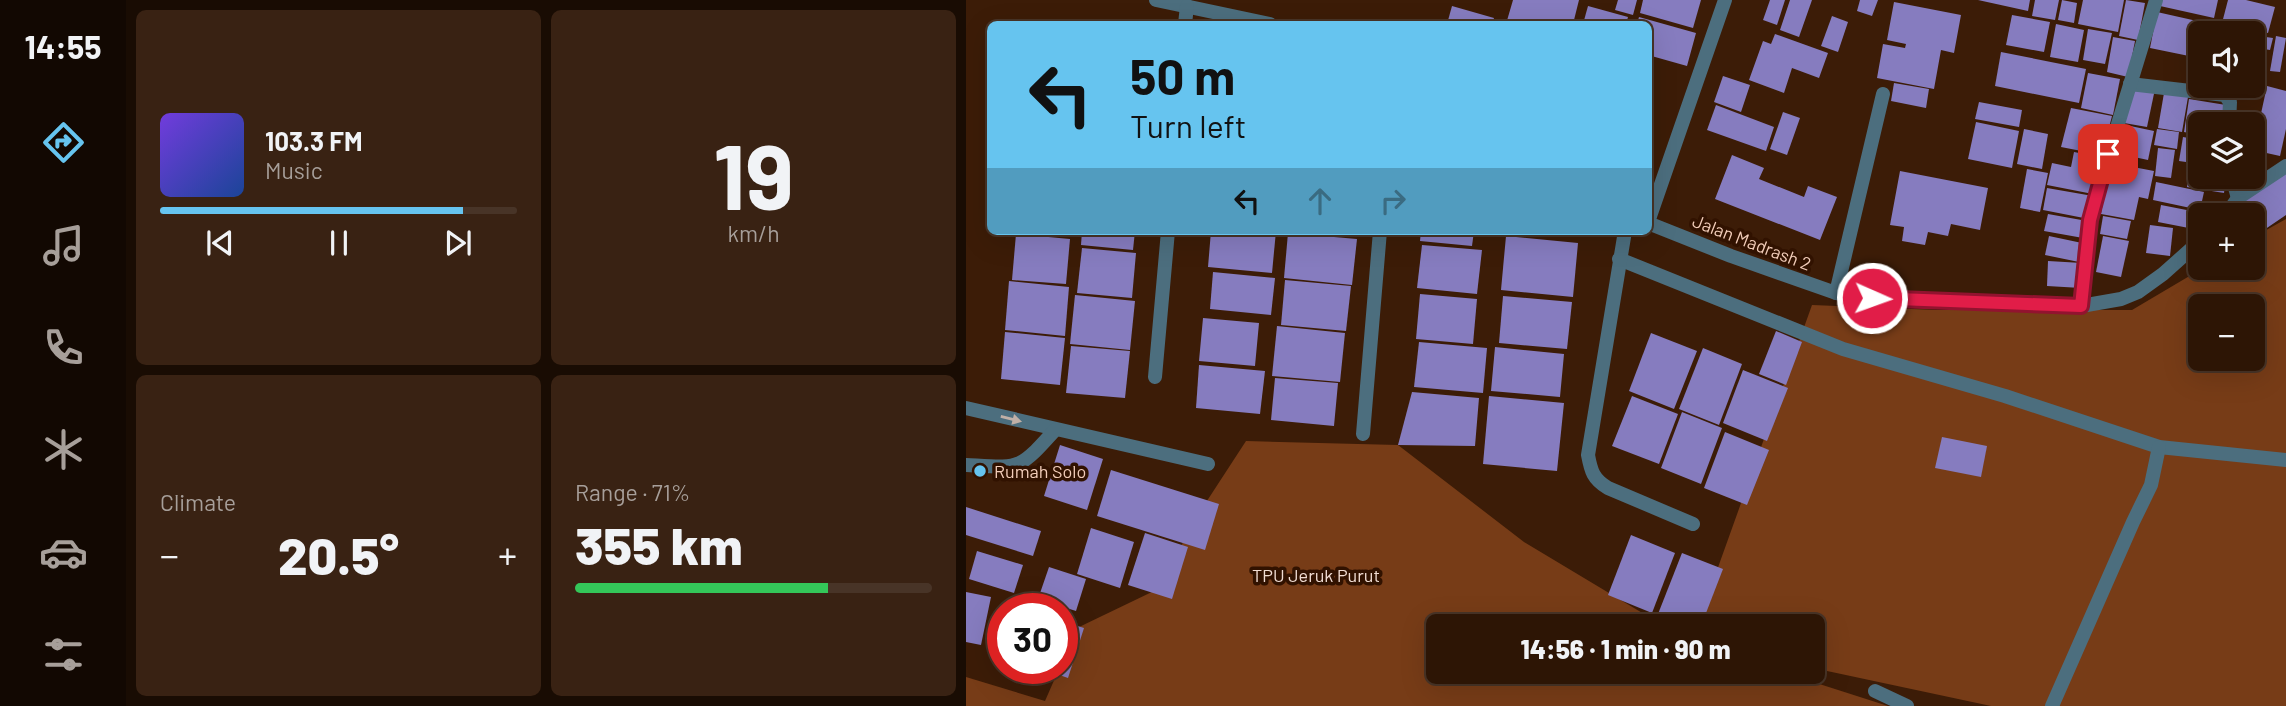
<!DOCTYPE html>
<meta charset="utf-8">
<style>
body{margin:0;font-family:Barlow,sans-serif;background:#392213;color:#f1f3f6;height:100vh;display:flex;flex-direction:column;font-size:26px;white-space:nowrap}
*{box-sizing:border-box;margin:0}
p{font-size:23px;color:#a79f9a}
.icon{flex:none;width:38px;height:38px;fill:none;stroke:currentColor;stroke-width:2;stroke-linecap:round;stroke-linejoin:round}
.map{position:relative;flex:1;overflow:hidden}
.drawer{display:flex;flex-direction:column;gap:10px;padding:10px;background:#190c03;width:840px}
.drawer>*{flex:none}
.guide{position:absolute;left:21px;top:21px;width:665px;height:214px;border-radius:10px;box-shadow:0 7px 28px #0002,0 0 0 2px #483427;background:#66c4ef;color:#111;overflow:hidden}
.controls{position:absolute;left:1222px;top:21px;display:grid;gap:14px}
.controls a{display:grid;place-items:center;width:77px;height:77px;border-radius:10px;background:#2d1505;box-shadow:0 7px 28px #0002,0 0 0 2px #483427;font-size:35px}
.speed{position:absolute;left:21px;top:593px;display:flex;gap:14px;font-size:35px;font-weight:700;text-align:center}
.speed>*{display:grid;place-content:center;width:91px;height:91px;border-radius:50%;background:#2d1505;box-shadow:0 7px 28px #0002,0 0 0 2px #483427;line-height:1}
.speed .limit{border:10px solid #d22;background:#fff;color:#111}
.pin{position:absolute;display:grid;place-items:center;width:60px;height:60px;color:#fff;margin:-30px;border-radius:14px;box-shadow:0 4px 10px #0006}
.me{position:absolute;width:77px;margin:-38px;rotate:92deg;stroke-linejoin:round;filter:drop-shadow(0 0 5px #0008)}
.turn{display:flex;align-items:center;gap:24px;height:147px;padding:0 28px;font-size:32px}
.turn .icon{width:91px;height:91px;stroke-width:2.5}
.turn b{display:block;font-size:49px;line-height:60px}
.lanes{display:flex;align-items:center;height:66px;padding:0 28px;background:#0003;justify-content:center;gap:35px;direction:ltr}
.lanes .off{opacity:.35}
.big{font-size:52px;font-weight:800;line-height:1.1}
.drawer .tile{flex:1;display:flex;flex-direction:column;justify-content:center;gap:10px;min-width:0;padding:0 24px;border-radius:10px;background:#392213}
.drawer .dial{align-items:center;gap:0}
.dial b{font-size:91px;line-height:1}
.song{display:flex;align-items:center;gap:21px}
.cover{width:84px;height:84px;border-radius:10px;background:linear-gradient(135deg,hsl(260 70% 55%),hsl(220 70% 35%))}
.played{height:7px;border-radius:4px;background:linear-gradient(90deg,#66c4ef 85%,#483427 85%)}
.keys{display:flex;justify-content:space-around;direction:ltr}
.heat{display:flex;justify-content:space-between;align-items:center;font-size:38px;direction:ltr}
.charge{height:10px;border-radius:5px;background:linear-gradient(90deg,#34c759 71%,#483427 0)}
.drawer .tiles{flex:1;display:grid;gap:10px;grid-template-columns:repeat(2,1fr)}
.trip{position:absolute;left:460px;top:614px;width:399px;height:70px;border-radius:10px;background:#2d1505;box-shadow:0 7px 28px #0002,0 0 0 2px #483427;font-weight:800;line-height:70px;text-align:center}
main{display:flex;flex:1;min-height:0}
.tab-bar{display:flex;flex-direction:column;width:126px;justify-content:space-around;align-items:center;background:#120802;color:#a79f9a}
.tab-bar .icon{width:49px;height:49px}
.tab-bar .on{color:#66c4ef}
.tab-bar b{font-size:32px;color:#f1f3f6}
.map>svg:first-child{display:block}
</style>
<main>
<nav class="tab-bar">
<b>14:55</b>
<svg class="icon on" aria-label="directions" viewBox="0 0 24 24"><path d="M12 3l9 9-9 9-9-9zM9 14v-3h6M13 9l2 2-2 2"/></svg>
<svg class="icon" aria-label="music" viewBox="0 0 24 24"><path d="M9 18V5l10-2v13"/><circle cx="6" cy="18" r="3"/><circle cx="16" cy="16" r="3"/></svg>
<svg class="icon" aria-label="phone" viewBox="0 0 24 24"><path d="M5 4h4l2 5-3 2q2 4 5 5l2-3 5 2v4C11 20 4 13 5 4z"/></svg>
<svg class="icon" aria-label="climate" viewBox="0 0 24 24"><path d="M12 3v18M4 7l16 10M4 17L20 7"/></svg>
<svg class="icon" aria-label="car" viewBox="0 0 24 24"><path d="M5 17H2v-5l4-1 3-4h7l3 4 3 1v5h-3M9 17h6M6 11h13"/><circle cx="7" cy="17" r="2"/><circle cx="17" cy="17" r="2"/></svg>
<svg class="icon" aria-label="filters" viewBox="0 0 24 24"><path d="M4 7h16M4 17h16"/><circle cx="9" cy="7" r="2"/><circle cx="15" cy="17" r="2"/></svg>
</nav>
<section class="drawer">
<div class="tiles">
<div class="tile">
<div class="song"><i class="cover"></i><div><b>103.3 FM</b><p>Music</p></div></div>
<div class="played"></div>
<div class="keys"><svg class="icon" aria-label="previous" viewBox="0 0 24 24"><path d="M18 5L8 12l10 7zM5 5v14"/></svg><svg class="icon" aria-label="pause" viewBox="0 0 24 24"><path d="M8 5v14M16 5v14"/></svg><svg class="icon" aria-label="next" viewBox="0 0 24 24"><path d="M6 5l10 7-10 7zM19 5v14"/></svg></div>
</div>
<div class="tile dial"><b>19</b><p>km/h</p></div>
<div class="tile"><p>Climate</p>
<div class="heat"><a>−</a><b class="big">20.5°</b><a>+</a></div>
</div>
<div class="tile"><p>Range · 71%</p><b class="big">355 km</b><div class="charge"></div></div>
</div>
</section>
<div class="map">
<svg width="1320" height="706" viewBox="0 0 1320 706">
<rect width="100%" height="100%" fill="#3c1c07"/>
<g fill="#773c17" fill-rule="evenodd">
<path d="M 1320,219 L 1320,706 L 1025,706 L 847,668 L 847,626 L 731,626 L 846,305 L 971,310 L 1166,310 L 1237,268 L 1286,268 L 1286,238 ZM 1234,306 L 1286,306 L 1286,359 L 1234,359 Z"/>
<path d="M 280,441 L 432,445 L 558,542 L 698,626 L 472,626 L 472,672 L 816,672 L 922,706 L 0,706 L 0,677 L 79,701 L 93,669 L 96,668 L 111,628 L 190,590 L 237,507 Z"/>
</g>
<g fill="#867cbf">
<path d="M 547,0 L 613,0 L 607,24 L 540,24 Z"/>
<path d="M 652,0 L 671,0 L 667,15 L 649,10 Z"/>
<path d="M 677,0 L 735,0 L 727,28 L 674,13 Z"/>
<path d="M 804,0 L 819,0 L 811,25 L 797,20 Z"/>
<path d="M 824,0 L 846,0 L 833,37 L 814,30 Z"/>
<path d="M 894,0 L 912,0 L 906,16 L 891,11 Z"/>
<path d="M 1012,0 L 1064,0 L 1062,11 Z"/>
<path d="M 1069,0 L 1093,0 L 1089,20 L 1066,16 Z"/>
<path d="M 1096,0 L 1111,3 L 1108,23 L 1092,20 Z"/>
<path d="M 1117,0 L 1158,0 L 1152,32 L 1112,24 Z"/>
<path d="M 1160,0 L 1179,3 L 1172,40 L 1153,36 Z"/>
<path d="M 1196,0 L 1252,0 L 1248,18 L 1194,6 Z"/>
<path d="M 1262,0 L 1280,0 L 1309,7 L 1302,33 L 1256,23 Z"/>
<path d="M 928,2 L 995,15 L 988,53 L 975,50 L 968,89 L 911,78 L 917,44 L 939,48 L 940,44 L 921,40 Z"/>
<path d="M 486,6 L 528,18 L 526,24 L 481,24 Z"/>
<path d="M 622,6 L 662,17 L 660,24 L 617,24 Z"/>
<path d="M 1191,12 L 1231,21 L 1223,56 L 1184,48 Z"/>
<path d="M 1046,15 L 1084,22 L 1078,52 L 1040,45 Z"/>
<path d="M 866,16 L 882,22 L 872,52 L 855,46 Z"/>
<path d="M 673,17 L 730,33 L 721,66 L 682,55 L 682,24 L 671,24 Z"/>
<path d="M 1090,24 L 1118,30 L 1112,62 L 1084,57 Z"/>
<path d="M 1238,25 L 1269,32 L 1268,33 L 1236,33 Z"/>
<path d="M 1122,29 L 1146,33 L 1139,64 L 1117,60 Z"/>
<path d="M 809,34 L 862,53 L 853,78 L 826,68 L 818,93 L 783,80 L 797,41 L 805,44 Z"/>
<path d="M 1286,35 L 1307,38 L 1304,50 L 1286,47 Z"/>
<path d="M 1310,36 L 1320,38 L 1314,72 L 1304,71 Z"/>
<path d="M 1147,37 L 1169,41 L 1162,77 L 1141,72 Z"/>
<path d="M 1286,51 L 1300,52 L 1298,71 L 1286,70 Z"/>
<path d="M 1035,52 L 1120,69 L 1113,103 L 1029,86 Z"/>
<path d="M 1122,73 L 1154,79 L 1147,115 L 1115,108 Z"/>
<path d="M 757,76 L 784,85 L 775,112 L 748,102 Z"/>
<path d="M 928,83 L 963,89 L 960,108 L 925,101 Z"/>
<path d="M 1166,85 L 1189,89 L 1181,127 L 1158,123 Z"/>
<path d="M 1301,86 L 1320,91 L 1320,129 L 1314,156 L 1287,150 Z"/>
<path d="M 1198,93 L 1222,97 L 1216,132 L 1192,128 Z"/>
<path d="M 1223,99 L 1260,105 L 1257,124 L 1234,124 L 1234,135 L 1218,132 Z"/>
<path d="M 1013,102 L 1056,110 L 1053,127 L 1009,119 Z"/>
<path d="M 750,105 L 808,127 L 800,151 L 741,130 Z"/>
<path d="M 1105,108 L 1146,116 L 1136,155 L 1095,147 Z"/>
<path d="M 817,112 L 834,118 L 821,155 L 804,149 Z"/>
<path d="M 1010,122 L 1053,131 L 1046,168 L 1002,159 Z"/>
<path d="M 1155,124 L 1188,131 L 1182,160 L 1149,153 Z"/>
<path d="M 1058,129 L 1082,134 L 1076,169 L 1051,164 Z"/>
<path d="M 1191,129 L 1213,132 L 1211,149 L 1188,145 Z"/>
<path d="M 1217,137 L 1234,140 L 1234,164 L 1213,161 Z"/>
<path d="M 1192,148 L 1209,150 L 1205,178 L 1189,176 Z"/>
<path d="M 1108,152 L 1134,157 L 1127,194 L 1081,185 L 1086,163 L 1105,167 Z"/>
<path d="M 766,155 L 798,168 L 793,179 L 838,197 L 842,186 L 871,197 L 854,240 L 749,199 Z"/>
<path d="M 1141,162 L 1188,171 L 1182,199 L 1173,197 L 1168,220 L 1135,214 L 1139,191 L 1136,190 Z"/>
<path d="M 1225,164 L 1234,165 L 1234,177 L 1260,177 L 1258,193 L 1221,187 Z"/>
<path d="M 1061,169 L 1082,173 L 1074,212 L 1054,208 Z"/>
<path d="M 934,171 L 1022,188 L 1014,230 L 985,224 L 982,236 L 962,232 L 959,245 L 936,241 L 938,227 L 924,225 Z"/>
<path d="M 1320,172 L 1320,215 L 1295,232 L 1286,215 L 1274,200 Z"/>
<path d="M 1190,182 L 1238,192 L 1234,210 L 1187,200 Z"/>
<path d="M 1081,188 L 1127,196 L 1123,219 L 1077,210 Z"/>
<path d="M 1195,205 L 1236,213 L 1234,215 L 1233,230 L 1192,222 Z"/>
<path d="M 1082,214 L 1121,221 L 1117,238 L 1078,231 Z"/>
<path d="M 1137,216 L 1165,221 L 1161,239 L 1134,234 Z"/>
<path d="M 1184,225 L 1207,228 L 1204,256 L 1180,253 Z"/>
<path d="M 65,231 L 102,231 L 102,237 L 65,233 Z"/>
<path d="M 116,231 L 169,231 L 167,250 L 115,245 Z"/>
<path d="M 245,231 L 310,231 L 306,273 L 242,267 Z"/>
<path d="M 455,231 L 508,231 L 506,246 L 454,241 Z"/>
<path d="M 322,233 L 391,239 L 386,285 L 318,278 Z"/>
<path d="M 50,234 L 104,239 L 100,284 L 46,280 Z"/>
<path d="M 540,236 L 612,243 L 607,297 L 535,290 Z"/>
<path d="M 1083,236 L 1116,243 L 1113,262 L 1079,255 Z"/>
<path d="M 1137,236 L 1163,241 L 1155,277 L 1130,272 Z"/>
<path d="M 456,245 L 516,250 L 511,294 L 451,288 Z"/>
<path d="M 116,248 L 170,253 L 166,298 L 111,293 Z"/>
<path d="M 1082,261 L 1116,263 L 1115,288 L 1081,286 Z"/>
<path d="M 247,272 L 309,278 L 305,315 L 244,309 Z"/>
<path d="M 319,280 L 385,286 L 380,331 L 315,325 Z"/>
<path d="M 43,281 L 103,287 L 99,336 L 39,330 Z"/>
<path d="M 454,294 L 511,299 L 507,344 L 450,339 Z"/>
<path d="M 109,295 L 169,301 L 164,350 L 104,344 Z"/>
<path d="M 537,296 L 606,302 L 601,349 L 533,343 Z"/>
<path d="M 237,318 L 293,323 L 289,366 L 233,361 Z"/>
<path d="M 311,326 L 379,333 L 374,382 L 306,376 Z"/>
<path d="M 810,331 L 836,342 L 820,385 L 793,374 Z"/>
<path d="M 39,332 L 99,338 L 94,385 L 35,379 Z"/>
<path d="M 685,333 L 731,351 L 708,409 L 663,391 Z"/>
<path d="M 453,342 L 521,348 L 517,393 L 448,387 Z"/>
<path d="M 105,346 L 164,351 L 159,398 L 100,393 Z"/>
<path d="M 529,347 L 598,354 L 594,397 L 525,391 Z"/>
<path d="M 737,348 L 776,364 L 753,425 L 713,409 Z"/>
<path d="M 233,365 L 299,371 L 294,414 L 230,408 Z"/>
<path d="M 777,370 L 822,388 L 801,441 L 757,423 Z"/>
<path d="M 309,378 L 372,383 L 368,426 L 305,420 Z"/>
<path d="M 446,392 L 513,398 L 509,446 L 432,445 Z"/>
<path d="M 523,396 L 598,403 L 591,471 L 517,464 Z"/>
<path d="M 666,396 L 712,414 L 693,464 L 646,446 Z"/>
<path d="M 716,412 L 756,428 L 735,484 L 695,468 Z"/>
<path d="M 759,432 L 803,450 L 781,505 L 738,488 Z"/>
<path d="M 976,437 L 1021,446 L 1015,477 L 969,468 Z"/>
<path d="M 94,445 L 137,459 L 121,510 L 78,496 Z"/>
<path d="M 145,470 L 253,504 L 239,550 L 131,516 Z"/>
<path d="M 0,507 L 75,531 L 67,556 L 0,535 Z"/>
<path d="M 125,528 L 168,542 L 154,588 L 111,574 Z"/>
<path d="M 179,533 L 222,547 L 206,599 L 162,585 Z"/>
<path d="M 665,535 L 709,553 L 686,613 L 642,595 Z"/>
<path d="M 11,551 L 57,565 L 48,593 L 3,579 Z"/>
<path d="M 716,553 L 757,569 L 735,626 L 724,626 L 692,614 Z"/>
<path d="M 83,567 L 120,579 L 110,611 L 72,599 Z"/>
<path d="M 0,592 L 25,597 L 15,645 L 0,642 Z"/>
<path d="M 96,621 L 118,628 L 102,678 L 76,669 L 96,668 Z"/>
</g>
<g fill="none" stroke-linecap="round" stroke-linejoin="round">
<g stroke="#4c6e7e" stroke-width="14">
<path d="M 653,259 L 877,349 L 1039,396 L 1193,447 L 1320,460"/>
<path d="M 870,293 L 917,94"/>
<path d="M 0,408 L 242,464"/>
<path d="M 0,465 C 55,468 52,471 89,430"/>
<path d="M 909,691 L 941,706"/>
<path d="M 1086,706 L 1167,522 L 1185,485 L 1193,447"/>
</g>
<g stroke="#4c6e7e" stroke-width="14">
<path d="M 190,0 L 304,24"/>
<path d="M 219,24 L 221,6"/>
<path d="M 1164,84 L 1259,95 L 1264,102 L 1263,124"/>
<path d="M 1266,177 L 1272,198"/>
<path d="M 1260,215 L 1272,198 L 1320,166"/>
<path d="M 682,222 L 759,0"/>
<path d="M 682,223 L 765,256 L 870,293 L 906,298 L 1075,305 L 1115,306 L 1155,299 L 1172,292 L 1197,274 L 1234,241"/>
<path d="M 659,231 L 622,455 C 625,471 627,479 642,488 L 727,524"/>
<path d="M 1115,306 L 1119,249 L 1129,199 L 1190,0"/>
<path d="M 189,377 L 202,231"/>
<path d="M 397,434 L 414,231"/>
</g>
</g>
<defs><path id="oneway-solid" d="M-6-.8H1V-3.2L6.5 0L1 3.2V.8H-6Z" transform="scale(1.75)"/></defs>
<use fill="#c0b0a7" href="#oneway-solid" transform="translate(45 419) rotate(14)"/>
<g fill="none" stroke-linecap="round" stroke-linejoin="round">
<g stroke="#92132f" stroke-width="18">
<path id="route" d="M 906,298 L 1115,306 L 1124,220 L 1142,154"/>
</g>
<use href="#route" stroke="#e11d48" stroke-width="12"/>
</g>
<circle fill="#66c4ef" stroke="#311200" stroke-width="2.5" cx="14" cy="471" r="7"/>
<g text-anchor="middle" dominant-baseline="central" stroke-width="7" stroke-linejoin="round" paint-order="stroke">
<g font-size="18" fill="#f2cdb9" stroke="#311200">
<text transform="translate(786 242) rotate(21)">Jalan Madrash 2</text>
</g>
<g font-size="18" fill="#f2cdb9" stroke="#311200" text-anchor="start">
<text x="28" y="471">Rumah Solo</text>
</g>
<g font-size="18" fill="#f1ddd3" stroke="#311200">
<text x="350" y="575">TPU Jeruk Purut</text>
</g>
</g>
</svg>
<div class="controls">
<a><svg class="icon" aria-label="sound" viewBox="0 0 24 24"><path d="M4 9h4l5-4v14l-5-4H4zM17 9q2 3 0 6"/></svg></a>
<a><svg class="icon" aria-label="layers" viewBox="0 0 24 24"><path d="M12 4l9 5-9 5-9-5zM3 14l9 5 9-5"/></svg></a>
<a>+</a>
<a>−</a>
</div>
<div class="speed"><div class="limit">30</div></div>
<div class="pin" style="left:1142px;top:154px;background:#d93025"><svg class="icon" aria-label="arrive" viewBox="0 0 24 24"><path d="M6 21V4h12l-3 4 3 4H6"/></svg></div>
<svg class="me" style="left:906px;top:298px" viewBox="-20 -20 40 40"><circle r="17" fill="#e11d48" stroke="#fff" stroke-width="3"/><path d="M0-11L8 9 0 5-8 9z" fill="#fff"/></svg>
<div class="trip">14:56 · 1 min · 90 m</div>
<div class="guide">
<div class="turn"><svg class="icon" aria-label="left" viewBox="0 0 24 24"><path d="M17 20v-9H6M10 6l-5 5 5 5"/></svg><div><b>50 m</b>Turn left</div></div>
<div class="lanes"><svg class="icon" aria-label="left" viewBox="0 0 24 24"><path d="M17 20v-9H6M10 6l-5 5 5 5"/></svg><svg class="icon off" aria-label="ahead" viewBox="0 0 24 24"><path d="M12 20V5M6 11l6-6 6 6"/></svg><svg class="icon off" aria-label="right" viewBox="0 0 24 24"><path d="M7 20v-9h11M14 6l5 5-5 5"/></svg></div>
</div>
</div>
</main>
